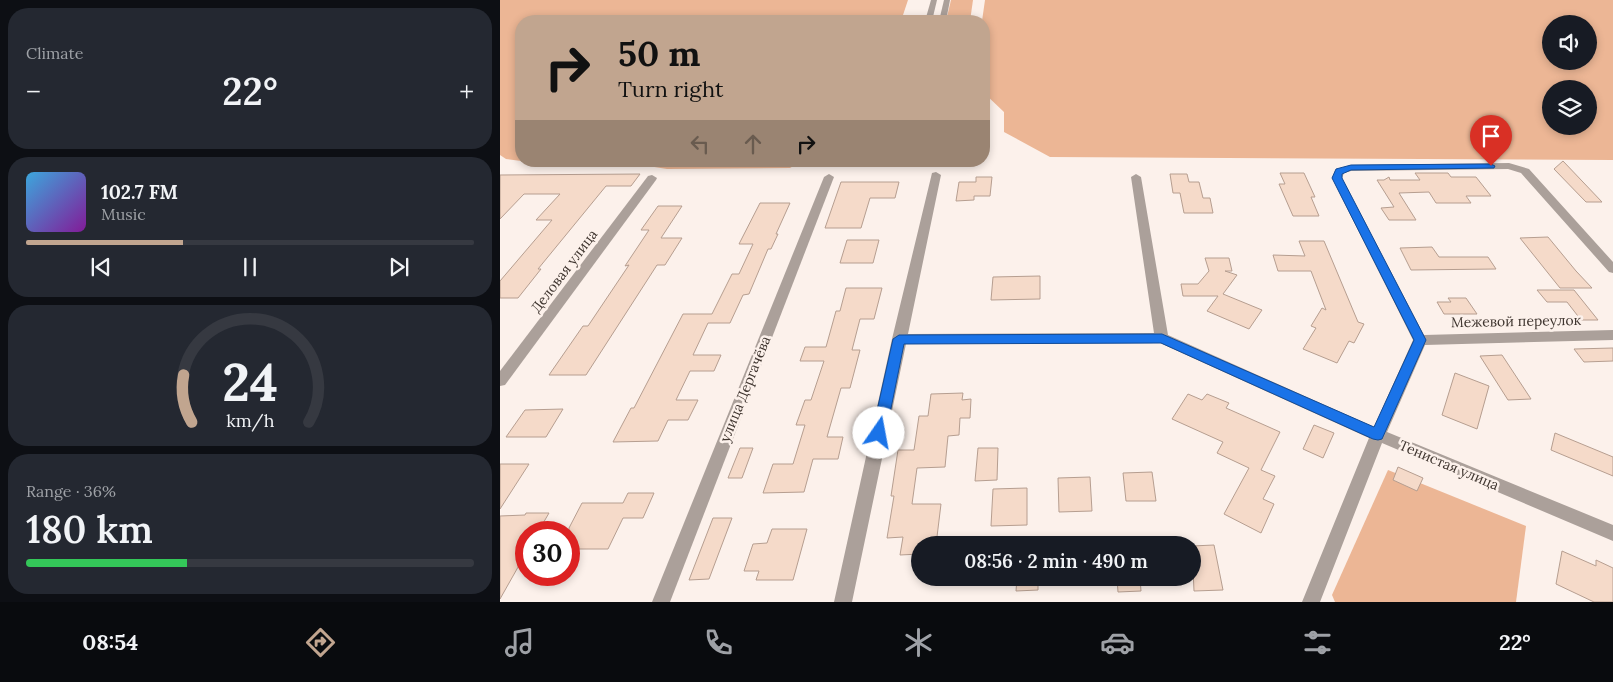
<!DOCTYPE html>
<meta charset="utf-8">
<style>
body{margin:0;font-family:Lora,serif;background:#242831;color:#f1f3f6;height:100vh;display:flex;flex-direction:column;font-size:19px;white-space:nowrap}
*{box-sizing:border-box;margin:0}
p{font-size:16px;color:#9ea1a6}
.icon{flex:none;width:28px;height:28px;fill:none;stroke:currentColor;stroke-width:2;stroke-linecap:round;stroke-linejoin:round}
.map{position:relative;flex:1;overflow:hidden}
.drawer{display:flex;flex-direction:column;gap:8px;padding:8px;background:#0d0f14;width:500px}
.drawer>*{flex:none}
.top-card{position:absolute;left:15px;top:15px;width:475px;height:152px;border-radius:20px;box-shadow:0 2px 8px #0003;background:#c1a58f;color:#111;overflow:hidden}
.tools{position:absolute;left:1042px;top:15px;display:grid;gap:10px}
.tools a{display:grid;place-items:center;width:55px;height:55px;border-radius:50%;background:#171b24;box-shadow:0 2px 8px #0003;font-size:25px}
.speed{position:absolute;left:15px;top:521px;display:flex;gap:10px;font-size:25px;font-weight:700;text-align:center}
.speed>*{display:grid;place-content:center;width:65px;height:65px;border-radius:50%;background:#171b24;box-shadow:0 2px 8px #0003;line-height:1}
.speed .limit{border:8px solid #d22;background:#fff;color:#111}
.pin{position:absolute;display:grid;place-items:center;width:42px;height:42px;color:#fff;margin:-51px -21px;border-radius:50% 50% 50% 0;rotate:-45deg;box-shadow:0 0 5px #0007}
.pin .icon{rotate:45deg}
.me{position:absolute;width:55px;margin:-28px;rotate:12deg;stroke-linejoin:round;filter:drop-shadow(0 0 4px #0008)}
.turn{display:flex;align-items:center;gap:18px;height:105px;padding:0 20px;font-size:22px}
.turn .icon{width:65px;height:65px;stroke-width:2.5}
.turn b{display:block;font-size:35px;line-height:42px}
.lanes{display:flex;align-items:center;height:48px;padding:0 20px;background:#0003;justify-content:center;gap:25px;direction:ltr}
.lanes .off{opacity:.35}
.big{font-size:38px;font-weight:600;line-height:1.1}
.drawer .tile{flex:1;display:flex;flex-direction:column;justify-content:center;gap:8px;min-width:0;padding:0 18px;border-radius:20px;background:#242831}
.drawer .dial{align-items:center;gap:0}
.dial svg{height:130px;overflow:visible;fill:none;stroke:#363941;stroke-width:7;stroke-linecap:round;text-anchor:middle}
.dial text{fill:#f1f3f6;stroke:none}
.song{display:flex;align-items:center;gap:15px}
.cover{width:60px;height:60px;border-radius:8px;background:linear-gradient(135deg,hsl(200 70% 55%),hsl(290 70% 35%))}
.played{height:5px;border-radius:2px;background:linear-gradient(90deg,#c1a58f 35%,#363941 35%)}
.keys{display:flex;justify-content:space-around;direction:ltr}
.heat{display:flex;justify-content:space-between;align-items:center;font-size:28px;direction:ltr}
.charge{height:8px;border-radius:4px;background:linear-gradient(90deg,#34c759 36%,#363941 0)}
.trip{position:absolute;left:411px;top:536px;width:290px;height:50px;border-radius:25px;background:#171b24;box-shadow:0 2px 8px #0003;font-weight:600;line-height:50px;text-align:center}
.menu{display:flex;height:80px;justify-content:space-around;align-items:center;background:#090b0e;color:#9ea1a6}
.menu .icon{width:35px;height:35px}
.menu .selected{color:#c1a58f}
.menu b{font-size:22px;color:#f1f3f6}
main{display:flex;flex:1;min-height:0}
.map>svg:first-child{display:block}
</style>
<main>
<section class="drawer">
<div class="tile"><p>Climate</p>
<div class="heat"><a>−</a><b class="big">22°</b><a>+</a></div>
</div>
<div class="tile">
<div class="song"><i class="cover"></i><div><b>102.7 FM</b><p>Music</p></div></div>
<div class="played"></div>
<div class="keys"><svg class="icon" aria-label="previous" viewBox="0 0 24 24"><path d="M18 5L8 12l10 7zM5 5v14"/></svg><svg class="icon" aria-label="pause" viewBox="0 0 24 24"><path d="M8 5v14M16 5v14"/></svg><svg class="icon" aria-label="next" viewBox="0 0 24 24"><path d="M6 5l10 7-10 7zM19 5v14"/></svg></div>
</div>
<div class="tile dial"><svg viewBox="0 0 100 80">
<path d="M14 69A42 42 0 1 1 86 69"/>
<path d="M14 69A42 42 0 0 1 9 40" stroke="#c1a58f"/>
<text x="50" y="56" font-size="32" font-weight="700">24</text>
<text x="50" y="72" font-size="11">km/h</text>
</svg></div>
<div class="tile"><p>Range · 36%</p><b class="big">180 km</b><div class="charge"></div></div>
</section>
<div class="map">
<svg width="1113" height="602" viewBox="0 0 1113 602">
<rect width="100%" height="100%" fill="#fcf1eb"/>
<g fill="#ecb695" fill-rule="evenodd">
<path d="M 0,0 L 408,0 L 401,21 L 21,21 L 21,161 L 6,159 L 0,155 Z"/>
<path d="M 451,0 L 473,0 L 470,21 L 446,21 Z"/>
<path d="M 485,0 L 1113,0 L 1113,160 L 550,157 L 504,132 L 504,112 L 484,93 L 484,21 L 482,21 ZM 1051,24 L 1089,24 L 1089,61 L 1051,61 ZM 1051,89 L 1089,89 L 1089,126 L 1051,126 Z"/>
<path d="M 28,161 L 302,161 L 290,168 L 167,169 L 123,162 Z"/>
<path d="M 888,470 L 1026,526 L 1016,602 L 835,602 L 832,595 Z"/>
</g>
<g fill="#f5dac9" stroke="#b69e90">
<path d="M 1063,161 L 1102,202 L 1086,202 L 1054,169 Z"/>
<path d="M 780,173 L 804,173 L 815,197 L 811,197 L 819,216 L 793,216 L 779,184 L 785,184 Z"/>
<path d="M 915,173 L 948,173 L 951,177 L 976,177 L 991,196 L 966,196 L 971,203 L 936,203 L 929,192 L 899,193 L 916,220 L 889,220 L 881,208 L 894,207 L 877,180 L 884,180 L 889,177 L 890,180 L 920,180 Z"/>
<path d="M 140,174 L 131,186 L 106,186 L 38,269 L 41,269 L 18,298 L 0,298 L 0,281 L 52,220 L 36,220 L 60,194 L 24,194 L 0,219 L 0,175 Z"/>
<path d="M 670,174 L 687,174 L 689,182 L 699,182 L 703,198 L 710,198 L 713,213 L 684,213 L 680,193 L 673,193 Z"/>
<path d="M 476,177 L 492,177 L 490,196 L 474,196 L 474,200 L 456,201 L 459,182 L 476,182 Z"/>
<path d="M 341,182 L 399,182 L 395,198 L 370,198 L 361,228 L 325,228 Z"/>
<path d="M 260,203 L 290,203 L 276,234 L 278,234 L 271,249 L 268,249 L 249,294 L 243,295 L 230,323 L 208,323 L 193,355 L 221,355 L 214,371 L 190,371 L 176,400 L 198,400 L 188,420 L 168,420 L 158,441 L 113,442 L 131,408 L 134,408 L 183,314 L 212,314 L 232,274 L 239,274 L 253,244 L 239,244 Z"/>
<path d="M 158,206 L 182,206 L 161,238 L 182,238 L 165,265 L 157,265 L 86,375 L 49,375 L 83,326 L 88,326 L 129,265 L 125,266 L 149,230 L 141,230 Z"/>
<path d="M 1048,237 L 1076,271 L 1092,288 L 1060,288 L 1020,238 Z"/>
<path d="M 347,240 L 379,240 L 373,263 L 340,263 Z"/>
<path d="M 799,241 L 824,241 L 858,322 L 864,324 L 854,343 L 849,341 L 837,363 L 803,349 L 816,328 L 811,326 L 822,308 L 826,310 L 811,271 L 778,271 L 773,255 L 805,256 Z"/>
<path d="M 932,247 L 939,257 L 988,257 L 996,269 L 911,270 L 900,248 Z"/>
<path d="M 705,258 L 729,258 L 732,271 L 725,271 L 737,275 L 723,294 L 762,310 L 749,329 L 707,311 L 718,296 L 683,296 L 681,284 L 698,284 L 709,271 Z"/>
<path d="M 540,276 L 540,299 L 491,300 L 493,277 Z"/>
<path d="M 346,288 L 382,288 L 374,319 L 360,319 L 352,350 L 360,350 L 350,388 L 341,388 L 327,437 L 343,437 L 338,459 L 313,459 L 304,492 L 263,493 L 273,464 L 293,464 L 305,425 L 296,425 L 305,400 L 311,400 L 324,361 L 300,361 L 305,347 L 326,347 L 336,311 L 340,311 Z"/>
<path d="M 1037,290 L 1074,290 L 1098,320 L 1081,320 L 1067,302 L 1047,302 Z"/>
<path d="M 948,298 L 966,298 L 977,314 L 944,314 L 937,302 L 951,302 Z"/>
<path d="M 1113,348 L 1113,361 L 1084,362 L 1074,349 Z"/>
<path d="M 1002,355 L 1031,399 L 1008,400 L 980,356 Z"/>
<path d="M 955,373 L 989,386 L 977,429 L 942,415 Z"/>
<path d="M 463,393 L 462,400 L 471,399 L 470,418 L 460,418 L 459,435 L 448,436 L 445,467 L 417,468 L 412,504 L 441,504 L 436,545 L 420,545 L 420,554 L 400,555 L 403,537 L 387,538 L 394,496 L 391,496 L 398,450 L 414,450 L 419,416 L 428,416 L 431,394 Z"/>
<path d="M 688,394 L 702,400 L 707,394 L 729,403 L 726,408 L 780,432 L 761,470 L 775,476 L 763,499 L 774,504 L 761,533 L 724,514 L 749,468 L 717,453 L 723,442 L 672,419 Z"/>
<path d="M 63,409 L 46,437 L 6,437 L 25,410 Z"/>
<path d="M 814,425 L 834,433 L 823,458 L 803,449 Z"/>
<path d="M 1055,433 L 1113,457 L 1113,476 L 1051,450 Z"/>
<path d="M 240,448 L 253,448 L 242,478 L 228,478 Z"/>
<path d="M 478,448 L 498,448 L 497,480 L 475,481 Z"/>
<path d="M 0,464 L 29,464 L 0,509 Z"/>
<path d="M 898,467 L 923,478 L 917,491 L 893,480 Z"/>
<path d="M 652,472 L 656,501 L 626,501 L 623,473 Z"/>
<path d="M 590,477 L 592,511 L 559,512 L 558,478 Z"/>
<path d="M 527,488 L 527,525 L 491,526 L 493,489 Z"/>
<path d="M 128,493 L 154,493 L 143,518 L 123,518 L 108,549 L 69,549 L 69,528 L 82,503 L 123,503 Z"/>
<path d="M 26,513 L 49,513 L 38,532 L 26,532 L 26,553 L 0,599 L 0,516 L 25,515 Z"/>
<path d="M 213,518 L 232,518 L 209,579 L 189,580 Z"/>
<path d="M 272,529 L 307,529 L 293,580 L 256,580 L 259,571 L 244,571 L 253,544 L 267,543 Z"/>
<path d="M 714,545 L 723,590 L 694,591 L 692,546 Z"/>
<path d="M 1062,551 L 1096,566 L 1096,560 L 1113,568 L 1113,602 L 1094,602 L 1056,584 Z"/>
<path d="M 517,578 L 538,578 L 538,590 L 516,591 Z"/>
<path d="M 617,578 L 640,578 L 641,591 L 618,592 Z"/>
</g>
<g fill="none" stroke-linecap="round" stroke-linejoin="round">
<g fill="#aba09a" fill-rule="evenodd">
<path d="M 431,0 L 437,0 L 432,21 L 425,21 Z"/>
<path d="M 444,0 L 450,0 L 446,21 L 439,21 Z"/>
<path d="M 1009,163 L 1029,169 L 1113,262 L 1113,273 L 1109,272 L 1021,173 L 1008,169 L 851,171 L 844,173 L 842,178 L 924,335 L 1113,330 L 1113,340 L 925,345 L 887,432 L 1113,525 L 1113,541 L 882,443 L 820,602 L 802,602 L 869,438 L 660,343 L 406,344 L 352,602 L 334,602 L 392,339 L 432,173 L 436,172 L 441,175 L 408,334 L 654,333 L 631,177 L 636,174 L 641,177 L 668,335 L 874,427 L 913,340 L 832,178 L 835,171 L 851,165 Z"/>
<path d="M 329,174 L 334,177 L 170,602 L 152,602 L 324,177 Z"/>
<path d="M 152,175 L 157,178 L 156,180 L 5,385 L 0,386 L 0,371 L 148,176 Z"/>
</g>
</g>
<path fill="#1a73e8" stroke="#114b97" d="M 991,164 L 995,166 L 994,168 L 851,170 L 842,174 L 842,178 L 926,340 L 882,439 L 878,440 L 873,439 L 661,343 L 404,344 L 386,433 L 384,437 L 379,439 L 374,437 L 372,433 L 393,339 L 399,335 L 662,334 L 874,427 L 914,340 L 832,178 L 836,169 L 851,165 Z"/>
<g text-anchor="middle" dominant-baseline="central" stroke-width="5" stroke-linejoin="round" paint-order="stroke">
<g font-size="14" fill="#3f352f" stroke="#fcf1eb">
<text transform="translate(64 271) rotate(-53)">Деловая улица</text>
<text transform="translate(1016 321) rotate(-1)">Межевой переулок</text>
<text transform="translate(245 389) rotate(-68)">улица Дергачёва</text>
<text transform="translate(949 465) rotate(23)">Тенистая улица</text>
</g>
</g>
</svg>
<div class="tools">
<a><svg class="icon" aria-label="sound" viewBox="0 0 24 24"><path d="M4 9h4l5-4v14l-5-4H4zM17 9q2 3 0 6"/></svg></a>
<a><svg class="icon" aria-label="layers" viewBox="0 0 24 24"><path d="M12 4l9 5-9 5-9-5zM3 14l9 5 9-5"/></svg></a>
</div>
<div class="speed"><div class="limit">30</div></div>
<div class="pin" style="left:991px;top:166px;background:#d93025"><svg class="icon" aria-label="arrive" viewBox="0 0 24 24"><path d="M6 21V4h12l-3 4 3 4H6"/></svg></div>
<svg class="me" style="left:379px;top:433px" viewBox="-20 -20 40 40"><circle r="19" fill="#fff"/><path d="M0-13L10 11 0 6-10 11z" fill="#1a73e8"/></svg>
<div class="trip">08:56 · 2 min · 490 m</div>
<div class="top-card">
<div class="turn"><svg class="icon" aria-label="right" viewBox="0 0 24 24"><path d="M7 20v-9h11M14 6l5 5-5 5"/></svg><div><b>50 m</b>Turn right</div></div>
<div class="lanes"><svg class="icon off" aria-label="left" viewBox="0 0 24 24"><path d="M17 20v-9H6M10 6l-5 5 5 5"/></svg><svg class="icon off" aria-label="ahead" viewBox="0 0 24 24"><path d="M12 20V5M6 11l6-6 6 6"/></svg><svg class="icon" aria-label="right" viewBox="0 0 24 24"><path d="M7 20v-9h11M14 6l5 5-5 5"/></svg></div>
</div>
</div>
</main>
<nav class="menu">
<b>08:54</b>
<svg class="icon selected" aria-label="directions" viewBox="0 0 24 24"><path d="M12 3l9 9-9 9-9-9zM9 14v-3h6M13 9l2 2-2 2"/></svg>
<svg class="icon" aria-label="music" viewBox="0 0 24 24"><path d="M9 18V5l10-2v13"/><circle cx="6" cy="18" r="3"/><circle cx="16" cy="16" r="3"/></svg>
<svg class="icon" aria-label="phone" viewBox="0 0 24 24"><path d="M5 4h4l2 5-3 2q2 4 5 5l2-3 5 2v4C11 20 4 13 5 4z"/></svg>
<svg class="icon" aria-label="climate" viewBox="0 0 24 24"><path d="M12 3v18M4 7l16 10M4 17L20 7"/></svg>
<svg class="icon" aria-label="car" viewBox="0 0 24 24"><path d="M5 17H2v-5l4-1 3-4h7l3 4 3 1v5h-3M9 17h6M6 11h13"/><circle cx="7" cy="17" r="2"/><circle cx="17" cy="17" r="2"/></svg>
<svg class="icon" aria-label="filters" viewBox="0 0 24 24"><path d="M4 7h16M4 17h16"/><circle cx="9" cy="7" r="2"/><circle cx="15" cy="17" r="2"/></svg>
<b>22°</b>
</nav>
